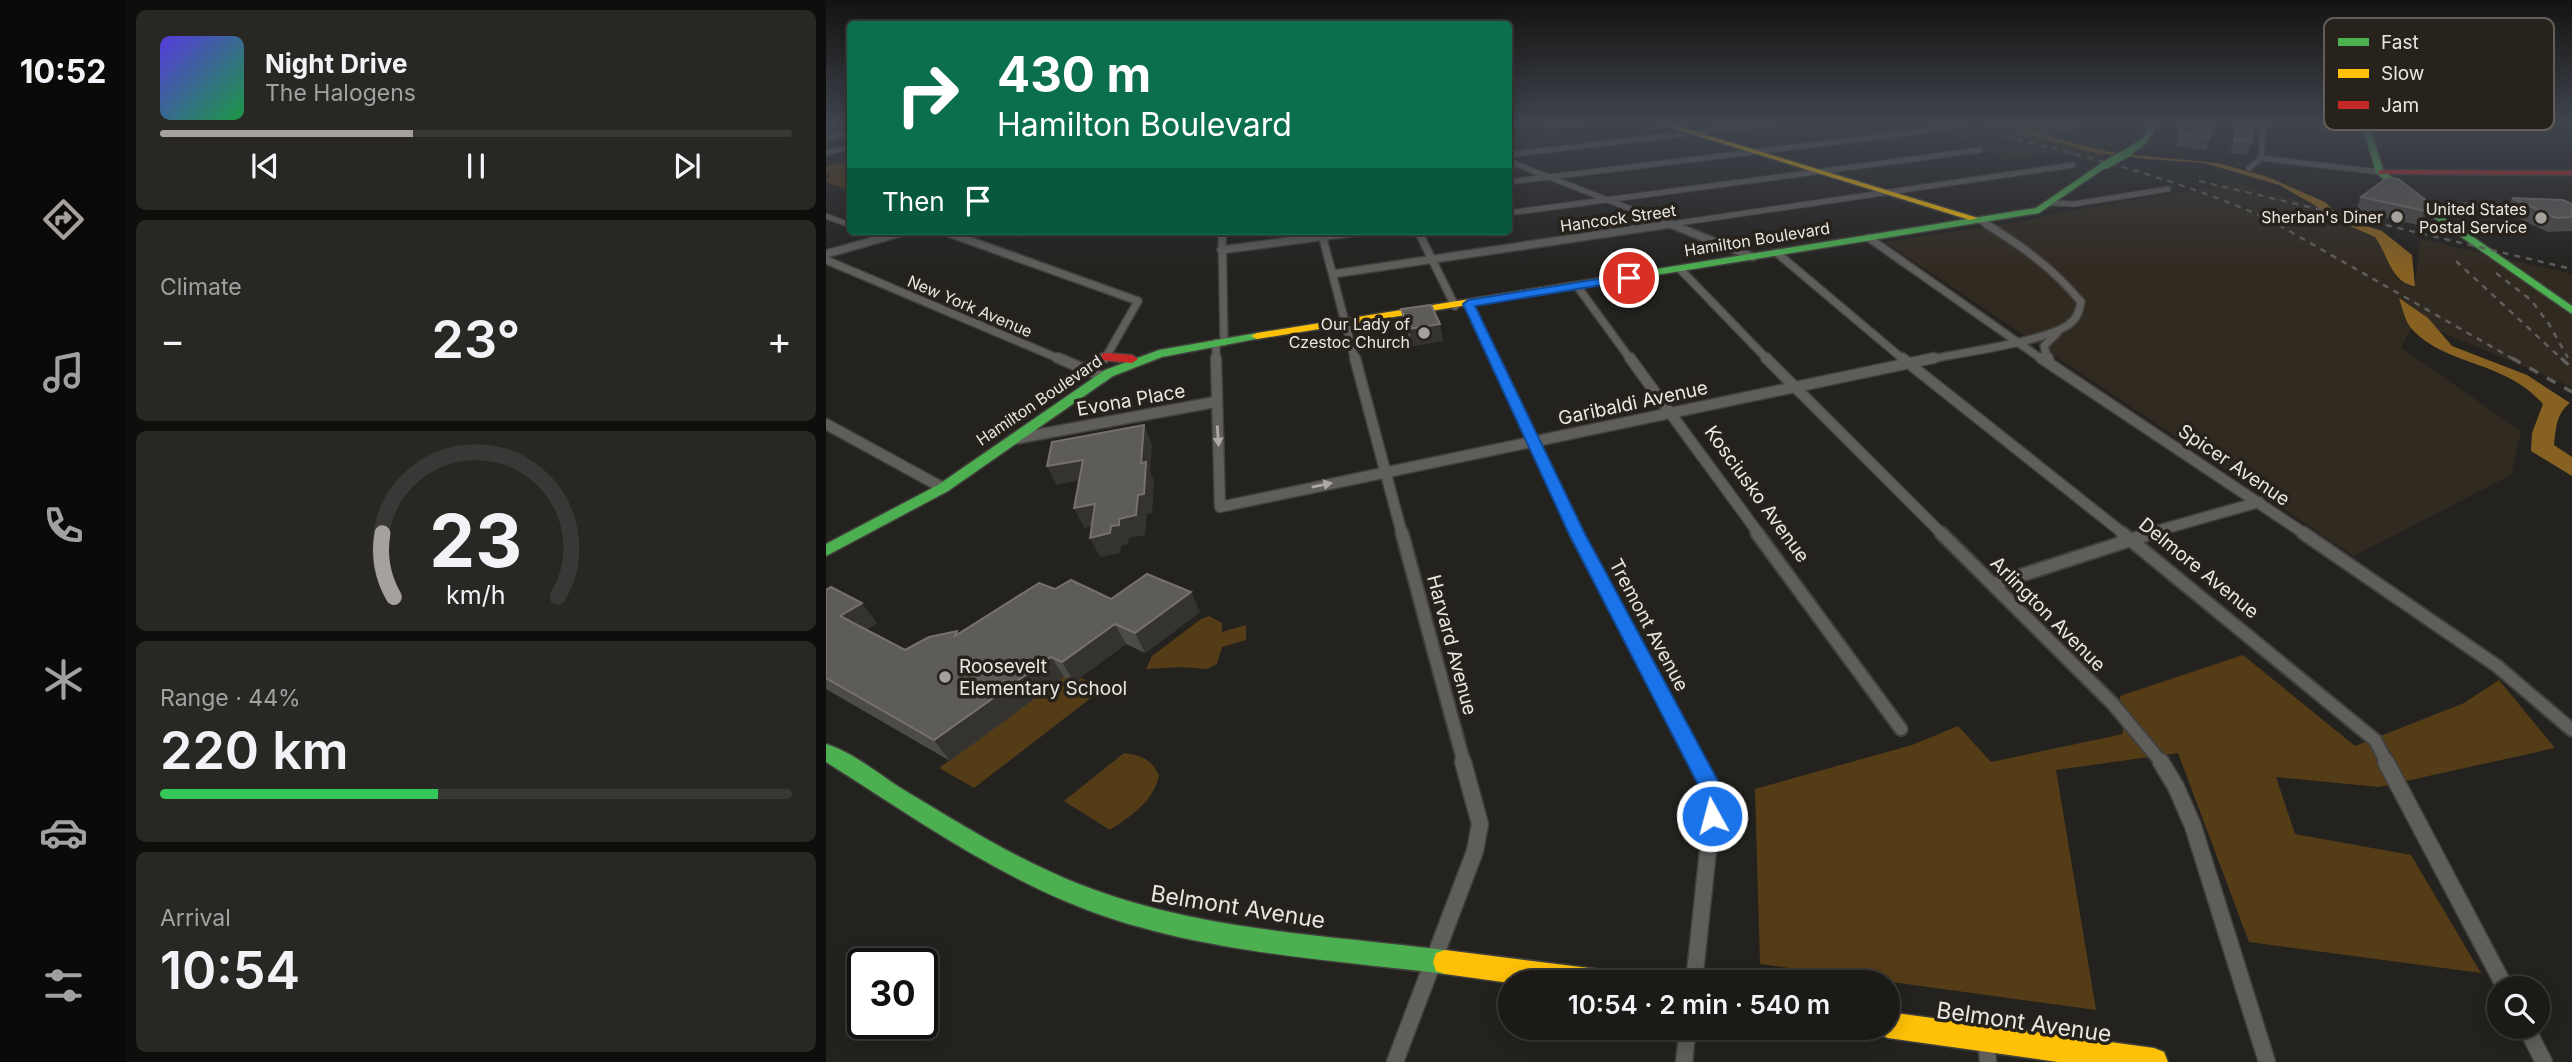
<!DOCTYPE html>
<meta charset="utf-8">
<style>
body{margin:0;font-family:Inter,sans-serif;background:#282724;color:#f1f3f6;height:100vh;display:flex;flex-direction:column;font-size:26px;white-space:nowrap}
*{box-sizing:border-box;margin:0}
p{font-size:23px;color:#a0a1a1}
.icon{flex:none;width:38px;height:38px;fill:none;stroke:currentColor;stroke-width:2;stroke-linecap:round;stroke-linejoin:round}
.map{position:relative;flex:1;overflow:hidden}
.side{display:flex;flex-direction:column;gap:10px;padding:10px;background:#0f0e0d;width:700px}
.side>*{flex:none}
.top-card{position:absolute;left:21px;top:21px;width:665px;height:214px;border-radius:7px;box-shadow:0 4px 18px #0003,0 0 0 2px #393836;background:#0b6e4f;color:#fff;overflow:hidden}
.tools{position:absolute;left:1661px;top:976px;display:grid;gap:14px}
.tools a{display:grid;place-items:center;width:63px;height:63px;border-radius:50%;background:#1b1a17;box-shadow:0 4px 18px #0003,0 0 0 2px #393836;font-size:35px}
.speed{position:absolute;left:21px;top:948px;display:flex;gap:14px;font-size:35px;font-weight:700;text-align:center}
.speed>*{display:grid;place-content:center;width:91px;height:91px;border-radius:50%;background:#1b1a17;box-shadow:0 4px 18px #0003,0 0 0 2px #393836;line-height:1}
.speed .limit{border:4px solid #111;border-radius:10px;background:#fff;color:#111}
.pin{position:absolute;display:grid;place-items:center;width:60px;height:60px;color:#fff;margin:-30px;border:4px solid #fff;border-radius:50%;box-shadow:0 2px 7px #0007}
.me{position:absolute;width:77px;margin:-38px;rotate:353deg;stroke-linejoin:round;filter:drop-shadow(0 0 5px #0008)}
.turn{display:flex;align-items:center;gap:24px;height:147px;padding:0 35px;font-size:32px}
.turn .icon{width:91px;height:91px;stroke-width:2.5}
.turn b{display:block;font-size:49px;line-height:60px}
.then{display:flex;align-items:center;height:66px;padding:0 35px;background:#0003;gap:14px;font-size:26px}
.big{font-size:52px;font-weight:600;line-height:1.1}
.side .tile{flex:1;display:flex;flex-direction:column;justify-content:center;gap:10px;min-width:0;padding:0 24px;border-radius:10px;background:#282724}
.side .dial{align-items:center;gap:0}
.dial svg{height:182px;overflow:visible;fill:none;stroke:#393836;stroke-width:7;stroke-linecap:round;text-anchor:middle}
.dial text{fill:#f1f3f6;stroke:none}
.song{display:flex;align-items:center;gap:21px}
.cover{width:84px;height:84px;border-radius:10px;background:linear-gradient(135deg,hsl(250 70% 55%),hsl(140 70% 35%))}
.played{height:7px;border-radius:4px;background:linear-gradient(90deg,#a5a29e 40%,#393836 40%)}
.keys{display:flex;justify-content:space-around;direction:ltr}
.heat{display:flex;justify-content:space-between;align-items:center;font-size:38px;direction:ltr}
.charge{height:10px;border-radius:5px;background:linear-gradient(90deg,#34c759 44%,#393836 0)}
.trip{position:absolute;left:672px;top:970px;width:402px;height:70px;border-radius:35px;background:#1b1a17;box-shadow:0 4px 18px #0003,0 0 0 2px #393836;font-weight:600;line-height:70px;text-align:center}
main{display:flex;flex:1;min-height:0}
.dock{display:flex;flex-direction:column;width:126px;justify-content:space-around;align-items:center;background:#0b0a09;color:#a0a1a1}
.dock .icon{width:49px;height:49px}
.dock .on{color:#a5a29e}
.dock b{font-size:32px;color:#f1f3f6}
.map>svg:first-child{display:block}
</style>
<main>
<nav class="dock">
<b>10:52</b>
<svg class="icon on" aria-label="directions" viewBox="0 0 24 24"><path d="M12 3l9 9-9 9-9-9zM9 14v-3h6M13 9l2 2-2 2"/></svg>
<svg class="icon" aria-label="music" viewBox="0 0 24 24"><path d="M9 18V5l10-2v13"/><circle cx="6" cy="18" r="3"/><circle cx="16" cy="16" r="3"/></svg>
<svg class="icon" aria-label="phone" viewBox="0 0 24 24"><path d="M5 4h4l2 5-3 2q2 4 5 5l2-3 5 2v4C11 20 4 13 5 4z"/></svg>
<svg class="icon" aria-label="climate" viewBox="0 0 24 24"><path d="M12 3v18M4 7l16 10M4 17L20 7"/></svg>
<svg class="icon" aria-label="car" viewBox="0 0 24 24"><path d="M5 17H2v-5l4-1 3-4h7l3 4 3 1v5h-3M9 17h6M6 11h13"/><circle cx="7" cy="17" r="2"/><circle cx="17" cy="17" r="2"/></svg>
<svg class="icon" aria-label="filters" viewBox="0 0 24 24"><path d="M4 7h16M4 17h16"/><circle cx="9" cy="7" r="2"/><circle cx="15" cy="17" r="2"/></svg>
</nav>
<section class="side">
<div class="tile">
<div class="song"><i class="cover"></i><div><b>Night Drive</b><p>The Halogens</p></div></div>
<div class="played"></div>
<div class="keys"><svg class="icon" aria-label="previous" viewBox="0 0 24 24"><path d="M18 5L8 12l10 7zM5 5v14"/></svg><svg class="icon" aria-label="pause" viewBox="0 0 24 24"><path d="M8 5v14M16 5v14"/></svg><svg class="icon" aria-label="next" viewBox="0 0 24 24"><path d="M6 5l10 7-10 7zM19 5v14"/></svg></div>
</div>
<div class="tile"><p>Climate</p>
<div class="heat"><a>−</a><b class="big">23°</b><a>+</a></div>
</div>
<div class="tile dial"><svg viewBox="0 0 100 80">
<path d="M14 69A42 42 0 1 1 86 69"/>
<path d="M14 69A42 42 0 0 1 9 41" stroke="#a5a29e"/>
<text x="50" y="56" font-size="32" font-weight="700">23</text>
<text x="50" y="72" font-size="11">km/h</text>
</svg></div>
<div class="tile"><p>Range · 44%</p><b class="big">220 km</b><div class="charge"></div></div>
<div class="tile"><p>Arrival</p><b class="big">10:54</b></div>
</section>
<div class="map">
<svg width="1746" height="1062" viewBox="0 0 1746 1062">
<rect width="100%" height="100%" fill="#24221f"/>
<g fill="#312a20">
<path d="M 961,123 L 1139,123 L 1276,155 L 1265,162 L 1232,153 L 1178,160 L 1115,131 L 1031,147 L 1019,140 L 948,135 L 932,126 Z"/>
<path d="M 1412,183 L 1490,206 L 1499,215 L 1549,237 L 1571,279 L 1579,284 L 1589,285 L 1594,239 L 1746,274 L 1746,387 L 1613,331 L 1585,328 L 1575,348 L 1695,431 L 1685,475 L 1528,556 L 1059,242 L 1205,220 L 1231,213 Z"/>
</g>
<g fill="#543c16">
<path d="M 1139,123 L 1264,123 L 1224,136 L 1284,151 L 1276,155 Z"/>
<path d="M 24,160 L 24,191 L 0,182 L 4,175 L 0,174 L 0,166 Z"/>
<path d="M 383,616 L 396,623 L 396,632 L 420,625 L 420,640 L 396,647 L 391,664 L 381,669 L 355,667 L 320,669 L 326,656 L 375,619 Z"/>
<path d="M 1417,655 L 1529,746 L 1638,703 L 1673,680 L 1729,748 L 1553,787 L 1450,777 L 1469,834 L 1585,855 L 1655,973 L 1423,942 L 1352,753 L 1230,770 L 1270,1010 L 934,964 L 929,789 L 1086,745 L 1132,726 L 1165,762 L 1297,734 L 1294,696 Z"/>
<path d="M 238,677 L 248,682 L 255,678 L 278,688 L 148,788 L 113,768 Z"/>
<path d="M 298,753 C 316,756 324,758 333,775 C 328,801 305,816 284,830 L 238,801 Z"/>
</g>
<g fill="#876122">
<path d="M 1318,156 L 1392,163 L 1442,177 L 1499,202 L 1515,218 L 1556,231 L 1586,255 L 1589,286 C 1565,283 1562,255 1549,237 L 1499,215 L 1490,206 L 1453,185 L 1378,163 L 1321,159 Z"/>
<path d="M 1573,298 L 1602,318 L 1626,346 L 1701,375 L 1744,403 C 1730,414 1730,428 1728,445 L 1746,457 L 1746,476 L 1705,451 L 1706,433 L 1717,404 C 1679,360 1618,366 1585,328 C 1579,321 1576,307 1573,298 Z"/>
</g>
<g fill="none" stroke-linecap="round" stroke-linejoin="round">
<path stroke="#876122" stroke-width="2.5" d="M 1170,123 L 1273,152 L 1324,158"/>
<g stroke="#41403d" stroke-width="7">
<g id="street-far4">
<path d="M 1414,123 L 1437,126"/>
<path d="M 720,126 L 754,123"/>
<path d="M 0,138 L 24,132"/>
<path d="M 0,153 L 24,147"/>
<path d="M 682,155 L 949,123"/>
<path d="M 1435,158 L 1554,172"/>
<path d="M 682,161 L 848,226"/>
<path d="M 1423,168 L 1435,158 L 1437,123"/>
<path d="M 682,182 L 1124,128"/>
<path d="M 1223,203 L 1248,204 L 1342,189"/>
<path d="M 682,213 L 1154,150"/>
<path d="M 0,216 L 24,225"/>
<path d="M 1153,220 L 1163,226"/>
<path d="M 832,226 L 1247,165"/>
</g>
</g>
<g stroke="#41403d" stroke-width="10">
<g id="street-far3">
<path d="M 844,224 L 927,257"/>
<path d="M 40,231 L 57,238"/>
<path d="M 117,231 L 312,301 L 280,357 L 275,360"/>
<path d="M 396,231 L 398,342"/>
<path d="M 495,231 L 529,360"/>
<path d="M 592,231 L 629,306"/>
<path d="M 1043,238 L 1217,360"/>
<path d="M 395,250 L 539,231"/>
<path d="M 951,253 L 1078,360"/>
<path d="M 0,254 L 81,231"/>
<path d="M 0,260 L 236,360"/>
<path d="M 854,269 L 942,360"/>
<path d="M 507,274 L 844,224"/>
<path d="M 751,286 L 805,360"/>
<path d="M 642,304 L 668,360"/>
<path d="M 390,360 L 390,343"/>
<path d="M 1100,360 C 1133,353 1218,342 1242,325 C 1251,319 1253,312 1255,302 C 1228,269 1196,246 1160,224"/>
<path d="M 1222,360 L 1218,346 L 1231,333"/>
</g>
</g>
<g stroke="#41403d" stroke-width="13">
<g id="street-far2">
<path d="M 232,358 L 277,377"/>
<path d="M 390,358 L 394,507 L 1108,358"/>
<path d="M 529,358 L 576,534"/>
<path d="M 668,358 L 751,534"/>
<path d="M 804,358 L 933,534"/>
<path d="M 940,358 L 1116,534"/>
<path d="M 1076,358 L 1298,534"/>
<path d="M 1215,358 L 1479,534"/>
<path d="M 1222,358 L 1223,362"/>
<path d="M 256,370 L 278,358"/>
<path d="M 0,424 L 117,488"/>
<path d="M 188,439 L 389,402"/>
<path d="M 1320,534 L 1433,502"/>
</g>
</g>
<g stroke="#41403d" stroke-width="16">
<g id="street-far1">
<path d="M 576,533 L 638,763"/>
<path d="M 750,533 L 872,763"/>
<path d="M 931,533 L 1075,729"/>
<path d="M 1115,533 L 1287,704 L 1336,763"/>
<path d="M 1296,533 L 1549,740 L 1561,763"/>
<path d="M 1477,533 L 1671,666 L 1746,730"/>
<path d="M 1168,584 L 1326,533"/>
</g>
</g>
<g stroke="#41403d" stroke-width="19">
<g id="street">
<path d="M 1335,762 L 1350,787 L 1367,826 L 1441,1062"/>
<path d="M 1560,762 L 1680,989"/>
<path d="M 868,982 L 888,794 L 871,762"/>
<path d="M 1700,1027 L 1718,1062"/>
<path d="M 1160,1041 L 1162,1062"/>
<path d="M 569,1062 L 649,851 L 654,824 L 637,762"/>
<path d="M 858,1062 L 862,1027"/>
</g>
</g>
<g stroke="#41403d" stroke-width="3">
<g id="fast">
<path d="M 1323,123 L 1330,123 C 1326,137 1316,152 1300,154 L 1300,150 L 1319,136 Z"/>
<path d="M 1536,123 L 1543,123 L 1557,170 L 1600,204 L 1705,203 L 1705,207 L 1702,208 L 1607,209 L 1746,306 L 1746,314 L 1595,209 L 1550,173 Z"/>
<path d="M 1276,163 L 1283,165 L 1213,213 L 737,290 L 732,287 L 737,284 L 1210,208 Z"/>
<path d="M 431,333 L 435,334 L 435,338 L 336,357 L 287,376 L 122,491 L 0,556 L 0,544 L 112,485 L 279,370 L 333,350 Z"/>
<path d="M 0,744 C 26,752 50,772 73,787 C 123,817 172,848 225,872 C 348,929 487,934 619,950 L 628,953 L 631,962 L 628,971 L 619,974 C 492,958 358,952 239,901 C 154,865 78,811 0,762 Z"/>
</g>
</g>
<g stroke="#41403d" stroke-width="3">
<g id="slow">
<path d="M 830,123 L 841,123 L 1152,218 L 1144,220 Z"/>
<path d="M 737,284 L 742,287 L 741,289 L 431,339 L 425,336 L 431,333 Z"/>
<path d="M 619,950 L 771,969 L 780,973 L 784,982 L 684,983 L 619,974 L 610,971 L 607,962 L 610,953 Z"/>
<path d="M 1062,1012 L 1328,1048 L 1338,1052 L 1342,1062 L 1232,1062 L 1062,1038 L 1053,1034 L 1050,1027 L 1062,1027 Z"/>
</g>
</g>
<g stroke="#41403d" stroke-width="3">
<g id="jam">
<path d="M 1554,170 L 1746,171 L 1746,175 L 1551,174 Z"/>
<path d="M 280,353 L 306,355 L 312,359 L 306,363 L 276,360 L 276,354 Z"/>
</g>
</g>
<use href="#street-far4" stroke="#605e5b" stroke-width="5"/>
<use href="#street-far3" stroke="#605e5b" stroke-width="7"/>
<use href="#street-far2" stroke="#605e5b" stroke-width="10"/>
<use href="#street-far1" stroke="#605e5b" stroke-width="12"/>
<use href="#street" stroke="#605e5b" stroke-width="16"/>
<use href="#fast" fill="#4caf50" fill-rule="evenodd"/>
<use href="#slow" fill="#ffc107" fill-rule="evenodd"/>
<use href="#jam" fill="#c62828" fill-rule="evenodd"/>
<g stroke="#605e5c" stroke-width="2.5" stroke-dasharray="6 6" stroke-linecap="butt">
<path d="M 1121,123 C 1231,149 1340,173 1444,220 L 1689,360"/>
<path d="M 1373,181 L 1746,269"/>
<path d="M 1630,261 L 1737,360"/>
<path d="M 1670,273 L 1705,300 L 1723,324 L 1742,358"/>
</g>
<g stroke="#605e5c" stroke-width="3.5" stroke-dasharray="10 10" stroke-linecap="butt">
<path d="M 1686,358 L 1746,392"/>
<path d="M 1735,358 L 1746,368"/>
</g>
<g stroke="#41403d" stroke-width="10" stroke-linecap="butt">
<path id="fast-bridge" d="M 1279,165 L 1303,152"/>
</g>
<use href="#fast-bridge" stroke="#4caf50" stroke-width="8"/>
</g>
<g fill="#4d4b48">
<path d="M 1356,123 L 1384,138 L 1380,150 L 1350,146 Z"/>
<path d="M 1412,126 L 1425,142 L 1421,155 L 1404,153 Z"/>
<path d="M 1535,197 L 1606,205 L 1599,219 L 1592,225 L 1529,211 Z"/>
<path d="M 1686,198 L 1746,204 L 1746,231 L 1722,232 L 1679,212 Z"/>
<path d="M 575,309 L 614,324 L 617,341 L 586,346 L 579,326 Z"/>
<path d="M 229,589 L 285,599 L 374,612 L 319,653 L 300,644 L 248,682 L 238,677 L 124,761 L 0,689 L 0,590 L 51,623 L 40,630 L 79,650 L 131,631 L 133,633 Z"/>
</g>
<g fill="#353330">
<path d="M 1606,205 L 1599,219 L 1592,225 L 1599,211 Z"/>
<path d="M 614,324 L 617,341 L 586,346 L 583,329 Z"/>
<path d="M 318,425 L 326,444 L 324,472 L 328,481 L 326,513 L 321,514 L 319,535 L 303,538 L 302,544 L 295,546 L 294,553 L 274,557 L 264,538 L 285,526 L 293,519 L 315,463 Z"/>
<path d="M 257,460 L 266,478 L 230,485 L 221,466 Z"/>
<path d="M 269,504 L 279,523 L 258,528 L 248,508 Z"/>
<path d="M 365,592 L 374,612 L 319,653 L 309,633 Z"/>
<path d="M 36,603 L 51,623 L 29,636 L 14,616 Z"/>
<path d="M 289,624 L 300,644 L 248,682 L 236,662 Z"/>
<path d="M 225,657 L 238,677 L 124,761 L 108,740 Z"/>
</g>
<g fill="#5e5c58" stroke="#74716e" stroke-width="2">
<path d="M 1356,123 L 1387,123 L 1384,138 L 1353,134 Z"/>
<path d="M 1412,126 L 1428,128 L 1425,142 L 1408,140 Z"/>
<path d="M 1561,178 L 1572,179 L 1606,205 L 1599,211 L 1535,197 Z"/>
<path d="M 1686,198 L 1737,200 L 1746,204 L 1746,217 L 1730,218 Z"/>
<path d="M 605,305 L 614,324 L 583,329 L 575,309 Z"/>
<path d="M 318,425 L 315,463 L 320,462 L 318,494 L 312,495 L 310,515 L 293,519 L 293,525 L 285,526 L 284,533 L 264,538 L 269,504 L 248,508 L 257,460 L 221,466 L 226,442 Z"/>
<path d="M 321,574 L 365,592 L 309,633 L 289,624 L 236,662 L 225,657 L 108,740 L 0,678 L 0,590 L 5,587 L 36,603 L 14,616 L 79,650 L 103,637 L 131,631 L 129,636 L 213,583 L 229,589 L 245,580 L 285,599 Z"/>
</g>
<defs><path id="oneway-solid" d="M-6-.8H1V-3.2L6.5 0L1 3.2V.8H-6Z" transform="scale(1.75)"/></defs>
<g fill="#aca9a6">
<use href="#oneway-solid" transform="translate(392 436) rotate(86)"/>
<use href="#oneway-solid" transform="translate(496 485) rotate(-12)"/>
</g>
<linearGradient id="sky" x2="0" y2="1"><stop stop-color="#141311"/><stop offset="0.45" stop-color="#3f444d"/><stop offset="1" stop-color="#3f444d" stop-opacity="0"/></linearGradient>
<rect width="1746" height="272" fill="url(#sky)"/>
<path fill="#1a73e8" stroke="#114b97" stroke-width="2" d="M 803,274 L 808,278 L 806,280 L 649,306 L 759,534 L 899,794 L 894,823 L 886,825 L 878,823 L 875,816 L 877,794 L 743,534 L 637,304 L 642,300 Z"/>
<g fill="#a5a29e" stroke="#27221c" stroke-width="2.5">
<circle cx="1571" cy="217" r="7"/>
<circle cx="1715" cy="218" r="7"/>
<circle cx="598" cy="333" r="7"/>
<circle cx="119" cy="677" r="7"/>
</g>
<g text-anchor="middle" dominant-baseline="central" stroke-width="7" stroke-linejoin="round" paint-order="stroke">
<g font-size="16" fill="#eae7e3" stroke="#27221c" text-anchor="end">
<text x="1701" y="209">United States<tspan x="1701" dy="18">Postal Service</tspan></text>
<text x="1557" y="217">Sherban's Diner</text>
<text x="584" y="324">Our Lady of<tspan x="584" dy="18">Czestoc Church</tspan></text>
</g>
<g font-size="16" fill="#eae7e3" stroke="#27221c">
<text transform="translate(792 218) rotate(-8)">Hancock Street</text>
<text transform="translate(931 239) rotate(-9)">Hamilton Boulevard</text>
<text transform="translate(144 306) rotate(23)">New York Avenue</text>
<text transform="translate(213 400) rotate(-34)">Hamilton Boulevard</text>
</g>
<g font-size="19" fill="#eae7e3" stroke="#27221c">
<text transform="translate(305 400) rotate(-10)">Evona Place</text>
<text transform="translate(807 403) rotate(-12)">Garibaldi Avenue</text>
<text transform="translate(1408 465) rotate(34)">Spicer Avenue</text>
<text transform="translate(931 494) rotate(54)">Kosciusko Avenue</text>
<text transform="translate(1373 568) rotate(39)">Delmore Avenue</text>
<text transform="translate(1222 614) rotate(45)">Arlington Avenue</text>
<text transform="translate(823 625) rotate(62)">Tremont Avenue</text>
<text transform="translate(626 645) rotate(75)">Harvard Avenue</text>
</g>
<g font-size="19" fill="#eae7e3" stroke="#27221c" text-anchor="start">
<text x="133" y="666">Roosevelt<tspan x="133" dy="22">Elementary School</tspan></text>
</g>
<g font-size="23" fill="#eae7e3" stroke="#27221c">
<text transform="translate(412 907) rotate(9)">Belmont Avenue</text>
<text transform="translate(1198 1022) rotate(8)">Belmont Avenue</text>
</g>
</g>
<rect x="1498" y="18" width="230" height="112" rx="10" fill="#27221c" stroke="#625d58" stroke-width="2"/>
<rect x="1512" y="38" width="31" height="8" fill="#4caf50"/>
<rect x="1512" y="69" width="31" height="9" fill="#ffc107"/>
<rect x="1512" y="101" width="31" height="8" fill="#c62828"/>
<g font-size="19" fill="#eae7e3">
<text x="1555" y="49">Fast</text>
<text x="1555" y="80">Slow</text>
<text x="1555" y="112">Jam</text>
</g>
</svg>
<div class="tools">
<a><svg class="icon" aria-label="search" viewBox="0 0 24 24"><circle cx="10" cy="10" r="6"/><path d="M15 15l6 6"/></svg></a>
</div>
<div class="speed"><div class="limit">30</div></div>
<div class="pin" style="left:803px;top:278px;background:#d93025"><svg class="icon" aria-label="arrive" viewBox="0 0 24 24"><path d="M6 21V4h12l-3 4 3 4H6"/></svg></div>
<svg class="me" style="left:886px;top:816px" viewBox="-20 -20 40 40"><circle r="17" fill="#1a73e8" stroke="#fff" stroke-width="3"/><path d="M0-11L8 9 0 5-8 9z" fill="#fff"/></svg>
<div class="trip">10:54 · 2 min · 540 m</div>
<div class="top-card">
<div class="turn"><svg class="icon" aria-label="right" viewBox="0 0 24 24"><path d="M7 20v-9h11M14 6l5 5-5 5"/></svg><div><b>430 m</b>Hamilton Boulevard</div></div>
<div class="then">Then<svg class="icon" aria-label="arrive" viewBox="0 0 24 24"><path d="M6 21V4h12l-3 4 3 4H6"/></svg></div>
</div>
</div>
</main>
